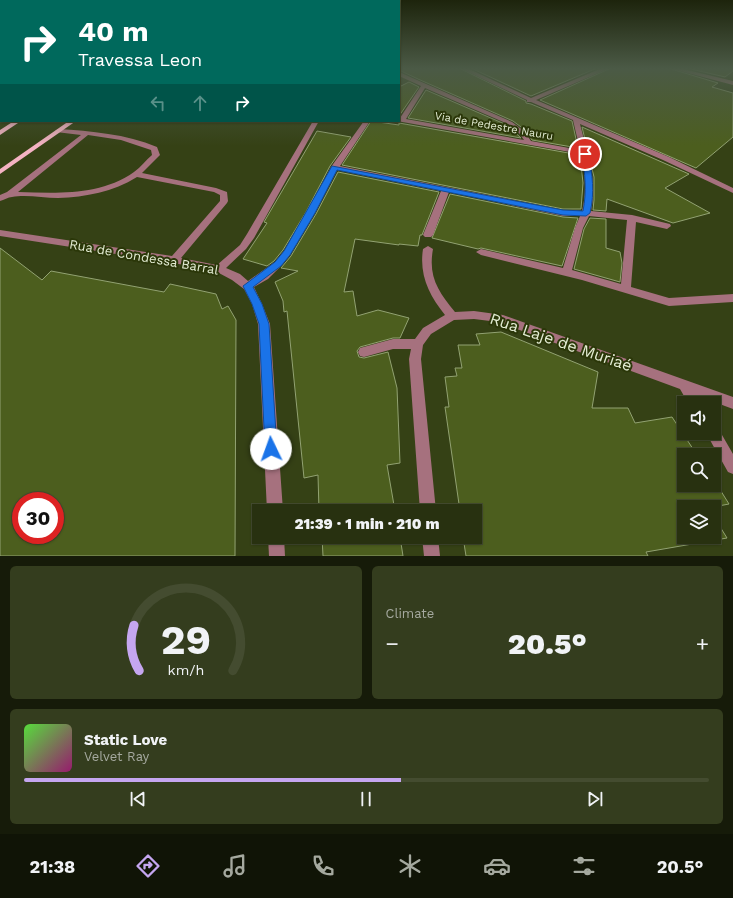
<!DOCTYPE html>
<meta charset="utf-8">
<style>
body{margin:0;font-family:"Work Sans",sans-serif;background:#343d1e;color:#f1f3f6;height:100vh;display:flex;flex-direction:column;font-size:15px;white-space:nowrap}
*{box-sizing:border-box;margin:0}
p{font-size:13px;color:#a5a99f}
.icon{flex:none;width:22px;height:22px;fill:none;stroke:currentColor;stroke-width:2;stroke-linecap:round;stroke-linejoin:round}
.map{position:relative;height:556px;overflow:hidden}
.panel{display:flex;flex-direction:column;gap:10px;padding:10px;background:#161b09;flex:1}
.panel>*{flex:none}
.hud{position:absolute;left:0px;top:0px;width:400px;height:122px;box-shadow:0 1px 3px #0004,0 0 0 1px #444c30;background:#00695c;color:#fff;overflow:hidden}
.buttons{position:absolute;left:677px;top:396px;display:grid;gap:8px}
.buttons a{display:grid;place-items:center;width:44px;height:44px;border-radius:0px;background:#283110;box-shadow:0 1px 3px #0004,0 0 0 1px #444c30;font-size:20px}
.speed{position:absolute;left:12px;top:492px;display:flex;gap:8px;font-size:20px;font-weight:700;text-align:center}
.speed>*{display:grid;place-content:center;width:52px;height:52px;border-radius:50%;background:#283110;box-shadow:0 1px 3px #0004,0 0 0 1px #444c30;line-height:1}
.speed .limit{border:6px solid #d22;background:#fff;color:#111}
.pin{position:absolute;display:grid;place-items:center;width:34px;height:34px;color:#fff;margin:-17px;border:2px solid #fff;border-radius:50%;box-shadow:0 1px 4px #0007}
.me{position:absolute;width:44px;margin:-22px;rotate:357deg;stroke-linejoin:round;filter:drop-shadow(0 0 3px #0008)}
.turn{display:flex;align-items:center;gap:14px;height:84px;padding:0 12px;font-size:18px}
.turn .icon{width:52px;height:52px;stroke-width:2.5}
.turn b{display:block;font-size:28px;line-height:34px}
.lanes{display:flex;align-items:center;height:38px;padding:0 12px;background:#0003;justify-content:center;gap:20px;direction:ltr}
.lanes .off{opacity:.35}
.big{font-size:30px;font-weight:800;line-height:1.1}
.panel .widget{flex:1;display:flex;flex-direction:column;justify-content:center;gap:6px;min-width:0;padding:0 14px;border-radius:6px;background:#343d1e}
.panel .dial{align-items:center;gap:0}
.dial svg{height:104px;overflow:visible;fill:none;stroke:#444c30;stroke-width:7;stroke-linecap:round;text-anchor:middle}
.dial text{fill:#f1f3f6;stroke:none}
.song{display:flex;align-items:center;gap:12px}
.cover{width:48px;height:48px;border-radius:6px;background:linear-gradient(135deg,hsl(110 70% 55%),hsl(320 70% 35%))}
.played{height:4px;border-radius:2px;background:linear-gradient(90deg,#c5a6f0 55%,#444c30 55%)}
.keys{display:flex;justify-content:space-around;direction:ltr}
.heat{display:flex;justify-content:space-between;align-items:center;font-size:22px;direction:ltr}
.panel .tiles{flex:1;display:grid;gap:10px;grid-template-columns:1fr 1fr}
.widget:last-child{grid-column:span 2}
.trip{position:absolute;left:252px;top:504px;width:230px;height:40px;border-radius:0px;background:#283110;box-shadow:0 1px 3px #0004,0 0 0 1px #444c30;font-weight:800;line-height:40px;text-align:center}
.menu{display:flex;height:64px;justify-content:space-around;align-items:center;background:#101406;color:#a5a99f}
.menu .icon{width:28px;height:28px}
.menu .current{color:#c5a6f0}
.menu b{font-size:18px;color:#f1f3f6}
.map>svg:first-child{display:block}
</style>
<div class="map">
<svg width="733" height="556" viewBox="0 0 733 556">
<rect width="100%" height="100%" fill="#354115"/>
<g fill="#4c5e1e" stroke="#92a272" fill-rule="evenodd">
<path d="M 399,68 L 459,68 L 526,101 L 526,103 L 531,104 L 572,121 L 578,148 L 532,140 L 525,130 L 513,121 L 418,79 L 399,70 Z"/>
<path d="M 471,68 L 597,68 L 531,96 Z"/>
<path d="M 611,68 L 668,68 L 718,83 L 712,87 L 733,93 L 733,137 L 696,168 L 540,100 Z"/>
<path d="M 687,68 L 733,68 L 733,71 L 725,77 Z"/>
<path d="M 409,82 L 419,87 L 399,116 L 399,87 Z"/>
<path d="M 426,90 L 507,125 L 521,138 L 408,118 Z"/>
<path d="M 371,121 L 399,125 L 399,123 L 580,155 L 583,183 L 581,209 L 563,209 L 342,165 Z"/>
<path d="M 582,127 L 689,174 L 665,188 L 710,213 L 673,223 L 607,199 L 606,211 L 593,210 L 594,200 L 594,177 Z"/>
<path d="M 317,131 L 351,137 L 330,166 L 306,212 L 283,250 L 274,261 L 267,266 L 243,259 L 267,223 L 264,222 Z"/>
<path d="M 338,172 L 439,192 L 422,235 L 420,235 L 418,246 L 399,244 L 399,245 L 355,239 L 344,292 L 353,291 L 357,316 L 378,310 L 409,318 L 400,338 L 393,338 L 360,347 L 357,351 L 359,357 L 364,358 L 388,352 L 397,388 L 400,463 L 387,465 L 395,511 L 319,511 L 318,475 L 304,478 L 287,311 L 284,312 L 283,301 L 275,282 L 298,271 L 281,268 L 291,256 L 316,214 Z"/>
<path d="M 450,194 L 563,217 L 578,218 L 562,266 L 481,248 L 478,249 L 432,238 Z"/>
<path d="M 590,218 L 606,219 L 606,248 L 620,252 L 622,263 L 620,282 L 574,269 L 584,229 Z"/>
<path d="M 0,248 L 42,280 L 51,271 L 164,292 L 170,284 L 216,294 L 222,309 L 228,306 L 236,320 L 235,556 L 0,556 ZM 21,501 L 55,501 L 55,535 L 21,535 Z"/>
<path d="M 501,332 L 598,372 L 592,408 L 628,408 L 635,423 L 672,417 L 697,455 L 684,455 L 684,485 L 714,485 L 714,480 L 729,504 L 713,507 L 684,507 L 684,537 L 714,537 L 714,517 L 727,538 L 646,552 L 648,556 L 466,556 L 463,537 L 475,537 L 475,511 L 460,511 L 445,407 L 449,407 L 445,377 L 457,376 L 455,368 L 462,368 L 458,345 L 480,345 L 476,334 Z"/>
<path d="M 322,537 L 400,537 L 403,556 L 323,556 Z"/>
</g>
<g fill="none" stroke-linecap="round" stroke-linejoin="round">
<g fill="#a6717e" fill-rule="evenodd">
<path d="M 460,68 L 467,68 L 531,98 L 602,68 L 610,68 L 536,100 L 669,157 L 733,188 L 733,193 L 663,160 L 580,124 C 587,153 598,180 591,211 L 632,215 L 670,224 L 671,226 L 667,229 L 636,222 L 631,287 L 669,298 L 733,294 L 733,302 L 669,306 L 582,280 L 481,255 L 476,252 L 481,249 L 563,268 L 575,228 L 580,216 L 563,216 L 449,192 L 433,235 L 431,237 L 425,237 L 423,235 L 441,191 L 337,170 L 315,213 L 290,255 L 281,266 L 268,279 L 254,287 L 262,304 L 270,324 L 283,511 L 267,511 L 258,324 L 252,304 L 244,289 L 232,280 L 217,272 L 174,263 L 0,236 L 0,230 L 172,256 L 220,201 L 220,195 L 214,192 L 137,177 C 113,192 86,197 58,198 C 43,198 26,194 12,197 C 8,197 4,200 0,201 L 0,195 L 7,192 L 81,135 L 56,132 L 55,131 L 58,129 C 91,131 126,134 157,147 L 160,155 L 142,173 L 216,188 L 227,192 L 228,201 L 227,203 L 181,258 L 217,265 L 240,245 L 247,234 L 313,121 L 319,121 L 254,238 L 246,249 L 226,268 L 240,274 L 248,281 L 275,262 L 284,251 L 307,213 L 331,167 L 364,121 L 370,121 L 340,166 L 563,210 L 582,211 C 587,191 585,174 581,154 L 397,121 L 399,121 L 399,118 L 400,118 L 421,86 L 399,76 L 399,72 L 512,122 L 524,131 L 531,141 L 580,150 L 573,120 L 531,102 L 527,102 L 527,100 ZM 425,88 L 508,124 L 519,133 L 524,140 L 406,119 ZM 88,135 L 121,140 L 151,150 L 152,155 C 146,160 141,167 134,172 C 100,196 58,193 18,192 ZM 589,216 L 627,220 L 621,284 L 572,270 L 583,228 Z"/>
<path d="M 669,68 L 679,68 L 733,81 L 733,85 Z"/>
<rect x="0" y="102" width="1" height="4"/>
<path d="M 0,113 L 1,113 L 0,118 Z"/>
<path d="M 428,246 L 433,249 C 428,277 438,291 455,312 L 474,311 L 503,315 L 733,397 L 733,409 L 698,396 L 701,403 L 688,403 L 680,389 L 498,322 L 474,319 L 454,320 L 431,334 L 423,345 L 421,359 L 436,511 L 420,511 L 409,359 L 411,349 L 393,349 L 364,357 L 360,356 L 358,352 L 360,348 L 393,339 L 415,339 L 423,328 L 445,315 C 429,295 419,275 423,249 Z"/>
<path d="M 714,427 L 718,428 L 733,454 L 733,474 L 728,472 L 706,433 L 714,433 Z"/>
<path d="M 268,537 L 284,537 L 285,556 L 269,556 Z"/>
<path d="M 422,537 L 438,537 L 440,556 L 424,556 Z"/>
</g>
<g fill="#f4b3c3" fill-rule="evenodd">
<path d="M 14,121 L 21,121 L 0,135 L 0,130 Z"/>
<path d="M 69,121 L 76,121 L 0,174 L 0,169 Z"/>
</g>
</g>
<linearGradient id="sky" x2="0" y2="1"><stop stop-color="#1d240c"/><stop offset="0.47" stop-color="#4b5a46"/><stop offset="1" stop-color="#4b5a46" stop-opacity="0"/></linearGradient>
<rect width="733" height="146" fill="url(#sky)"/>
<path fill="#1a73e8" stroke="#114b97" d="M 585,152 L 589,154 C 592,176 595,191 590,213 L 586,216 L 563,215 L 337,170 L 315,213 L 290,255 L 281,266 L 253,287 L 262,304 L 269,324 L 277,449 L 276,453 L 271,455 L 267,453 L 265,449 L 259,324 L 252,304 L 243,286 L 275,262 L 284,251 L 332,166 L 563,210 L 583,211 C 587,191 585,174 582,154 Z"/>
<g text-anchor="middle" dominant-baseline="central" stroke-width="4" stroke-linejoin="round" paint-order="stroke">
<g font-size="11" fill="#e3ecd3" stroke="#2b3709">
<text transform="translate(494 126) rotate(10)">Via de Pedestre Nauru</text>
</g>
<g font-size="13" fill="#e3ecd3" stroke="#2b3709">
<text transform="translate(144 257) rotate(10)">Rua de Condessa Barral</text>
</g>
<g font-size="16" fill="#e3ecd3" stroke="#2b3709">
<text transform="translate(561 342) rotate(19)">Rua Laje de Muriaé</text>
</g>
</g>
</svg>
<div class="buttons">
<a><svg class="icon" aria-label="sound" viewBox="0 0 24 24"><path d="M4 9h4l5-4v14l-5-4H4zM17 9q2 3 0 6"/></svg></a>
<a><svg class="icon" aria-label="search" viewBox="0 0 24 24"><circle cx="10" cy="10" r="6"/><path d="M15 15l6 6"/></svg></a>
<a><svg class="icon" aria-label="layers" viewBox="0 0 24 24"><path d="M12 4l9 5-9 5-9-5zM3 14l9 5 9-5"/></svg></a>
</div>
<div class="speed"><div class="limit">30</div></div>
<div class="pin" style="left:585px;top:154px;background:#d93025"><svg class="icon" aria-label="arrive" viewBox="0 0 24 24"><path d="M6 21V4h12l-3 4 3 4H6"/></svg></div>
<svg class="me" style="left:271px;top:449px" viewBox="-20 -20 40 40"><circle r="19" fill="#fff"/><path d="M0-13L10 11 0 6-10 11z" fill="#1a73e8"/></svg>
<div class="trip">21:39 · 1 min · 210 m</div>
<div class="hud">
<div class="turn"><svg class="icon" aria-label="right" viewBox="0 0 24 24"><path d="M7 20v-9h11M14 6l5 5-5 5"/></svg><div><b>40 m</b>Travessa Leon</div></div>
<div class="lanes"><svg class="icon off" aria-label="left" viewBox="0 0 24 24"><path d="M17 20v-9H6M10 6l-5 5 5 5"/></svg><svg class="icon off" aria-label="ahead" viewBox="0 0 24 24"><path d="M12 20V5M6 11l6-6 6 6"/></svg><svg class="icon" aria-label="right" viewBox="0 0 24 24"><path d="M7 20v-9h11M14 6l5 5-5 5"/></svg></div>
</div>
</div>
<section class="panel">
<div class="tiles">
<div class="widget dial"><svg viewBox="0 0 100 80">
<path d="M14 69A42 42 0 1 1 86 69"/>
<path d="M14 69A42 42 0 0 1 10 34" stroke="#c5a6f0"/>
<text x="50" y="56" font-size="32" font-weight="700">29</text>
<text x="50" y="72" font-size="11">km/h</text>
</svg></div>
<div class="widget"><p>Climate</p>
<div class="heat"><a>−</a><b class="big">20.5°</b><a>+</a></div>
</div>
<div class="widget">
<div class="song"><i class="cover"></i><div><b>Static Love</b><p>Velvet Ray</p></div></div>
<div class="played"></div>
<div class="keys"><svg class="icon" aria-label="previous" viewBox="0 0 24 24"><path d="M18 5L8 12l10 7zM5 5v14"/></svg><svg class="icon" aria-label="pause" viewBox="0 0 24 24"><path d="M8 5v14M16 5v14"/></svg><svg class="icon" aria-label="next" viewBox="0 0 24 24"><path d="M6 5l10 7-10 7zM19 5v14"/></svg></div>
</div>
</div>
</section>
<nav class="menu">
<b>21:38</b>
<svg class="icon current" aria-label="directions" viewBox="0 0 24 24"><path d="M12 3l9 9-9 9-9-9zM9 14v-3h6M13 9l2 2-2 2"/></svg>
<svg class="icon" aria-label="music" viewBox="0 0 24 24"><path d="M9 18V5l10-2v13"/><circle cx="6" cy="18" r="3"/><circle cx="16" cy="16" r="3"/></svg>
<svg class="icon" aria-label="phone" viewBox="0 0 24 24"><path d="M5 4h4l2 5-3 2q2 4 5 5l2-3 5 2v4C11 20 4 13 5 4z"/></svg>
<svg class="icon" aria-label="climate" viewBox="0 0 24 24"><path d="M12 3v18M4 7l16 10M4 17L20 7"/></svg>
<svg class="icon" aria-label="car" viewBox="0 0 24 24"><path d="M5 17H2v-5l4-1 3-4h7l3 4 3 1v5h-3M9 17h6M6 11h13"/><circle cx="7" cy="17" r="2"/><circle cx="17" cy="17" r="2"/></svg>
<svg class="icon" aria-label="filters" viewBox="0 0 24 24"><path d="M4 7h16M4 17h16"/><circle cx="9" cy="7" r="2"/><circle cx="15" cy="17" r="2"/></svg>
<b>20.5°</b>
</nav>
